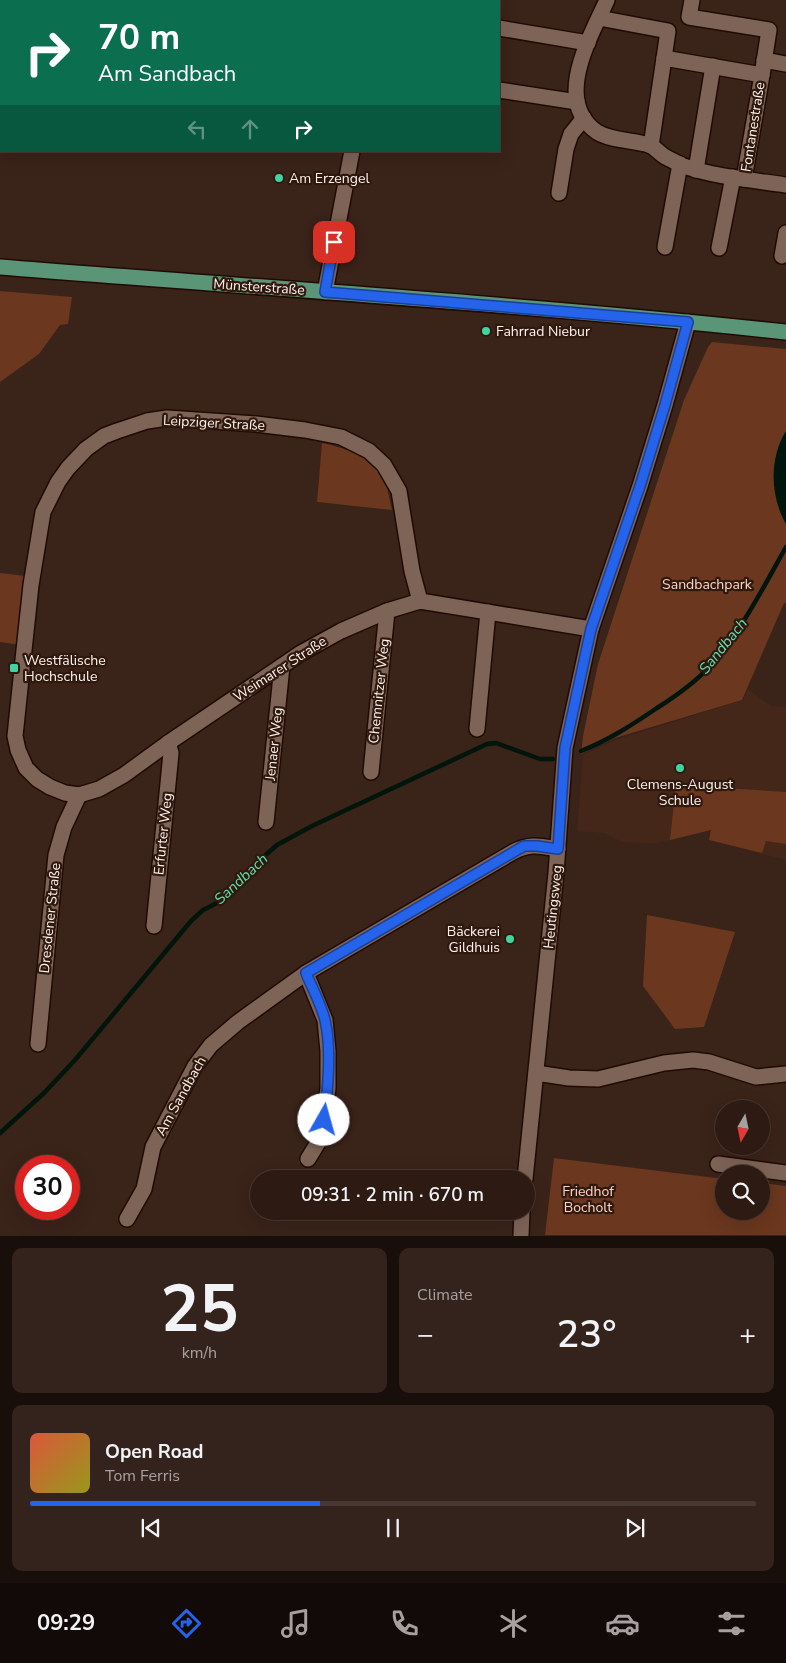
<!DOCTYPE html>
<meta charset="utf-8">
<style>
body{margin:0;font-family:"Nunito Sans",sans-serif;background:#34231c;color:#f1f3f6;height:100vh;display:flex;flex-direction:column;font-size:19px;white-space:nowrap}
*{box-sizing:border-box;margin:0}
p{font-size:16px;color:#a6a1a0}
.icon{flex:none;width:28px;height:28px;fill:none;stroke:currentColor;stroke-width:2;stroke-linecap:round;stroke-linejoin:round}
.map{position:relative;height:1236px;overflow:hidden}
.details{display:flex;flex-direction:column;gap:12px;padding:12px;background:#180e0a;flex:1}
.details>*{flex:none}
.hud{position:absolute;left:0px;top:0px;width:500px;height:152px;box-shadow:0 5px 20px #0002,0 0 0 1px #483833;background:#0b6e4f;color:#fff;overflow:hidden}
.needle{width:32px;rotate:189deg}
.buttons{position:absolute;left:715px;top:1100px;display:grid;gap:10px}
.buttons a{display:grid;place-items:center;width:55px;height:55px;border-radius:50%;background:#2c1a13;box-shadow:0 5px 20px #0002,0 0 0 1px #483833;font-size:25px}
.speed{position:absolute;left:15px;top:1155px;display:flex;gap:10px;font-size:25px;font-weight:700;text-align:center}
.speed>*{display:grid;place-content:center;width:65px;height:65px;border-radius:50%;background:#2c1a13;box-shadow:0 5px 20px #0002,0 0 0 1px #483833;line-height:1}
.speed .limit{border:8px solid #d22;background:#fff;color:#111}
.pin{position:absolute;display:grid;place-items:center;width:42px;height:42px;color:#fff;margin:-21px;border-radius:10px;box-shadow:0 2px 8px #0006}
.me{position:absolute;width:55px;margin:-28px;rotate:7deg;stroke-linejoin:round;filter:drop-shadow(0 0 4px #0008)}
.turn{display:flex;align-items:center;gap:18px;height:105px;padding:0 15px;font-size:22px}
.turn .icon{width:65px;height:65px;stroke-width:2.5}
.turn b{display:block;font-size:35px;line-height:42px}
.lanes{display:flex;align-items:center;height:48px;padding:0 15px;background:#0003;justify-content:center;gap:25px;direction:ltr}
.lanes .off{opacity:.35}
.big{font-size:38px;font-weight:600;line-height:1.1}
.details .tile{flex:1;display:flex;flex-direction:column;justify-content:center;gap:8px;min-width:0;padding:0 18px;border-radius:10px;background:#34231c}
.details .dial{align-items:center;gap:0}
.dial b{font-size:65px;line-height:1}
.song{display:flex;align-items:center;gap:15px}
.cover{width:60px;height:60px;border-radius:8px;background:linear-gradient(135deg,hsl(10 70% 55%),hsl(60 70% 35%))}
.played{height:5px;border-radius:2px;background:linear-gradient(90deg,#2563eb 40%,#483833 40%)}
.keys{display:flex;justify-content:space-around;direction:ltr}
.heat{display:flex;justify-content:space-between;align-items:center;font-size:28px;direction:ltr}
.details .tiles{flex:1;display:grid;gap:12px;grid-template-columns:1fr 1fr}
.tile:last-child{grid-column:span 2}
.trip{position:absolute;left:250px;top:1170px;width:285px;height:50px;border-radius:25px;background:#2c1a13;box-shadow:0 5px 20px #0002,0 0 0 1px #483833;font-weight:600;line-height:50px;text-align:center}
.menu{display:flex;height:80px;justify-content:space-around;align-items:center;background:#120a08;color:#a6a1a0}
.menu .icon{width:35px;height:35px}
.menu .on{color:#2563eb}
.menu b{font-size:22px;color:#f1f3f6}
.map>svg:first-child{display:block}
</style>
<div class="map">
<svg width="786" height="1236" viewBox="0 0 786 1236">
<rect width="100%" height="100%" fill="#3a2319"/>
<path fill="#45271a" d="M 748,689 L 771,706 L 786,707 L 786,860 L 709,840 L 711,830 L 652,844 L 622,842 L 604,833 L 577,831 L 583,755 L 616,740 L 743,700 Z"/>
<g fill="#6b371e">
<path d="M 0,291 L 72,297 L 68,324 L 60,325 L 39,354 L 0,382 Z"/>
<path d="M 712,342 L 786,349 L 786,603 L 784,603 L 742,700 L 615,738 L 581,754 L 583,736 L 598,664 L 684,400 L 708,347 Z"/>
<path d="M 322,443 C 338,446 374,457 382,471 C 387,481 389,499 392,510 L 317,502 Z"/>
<path d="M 0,573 L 26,576 L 20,645 L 0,642 Z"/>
<path d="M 676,785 L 786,792 L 786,844 L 766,841 L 762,853 L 709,840 L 711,830 L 670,840 Z"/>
<path d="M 647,915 L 735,932 L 704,1027 L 675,1029 L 643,986 Z"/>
<path d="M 554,1158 L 724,1179 L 724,1211 L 761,1211 L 761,1183 L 786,1186 L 786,1235 L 545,1235 Z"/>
</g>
<path fill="#00150b" d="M 786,431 L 786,524 C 770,496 769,458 786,431 Z"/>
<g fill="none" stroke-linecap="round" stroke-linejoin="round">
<g stroke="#00150b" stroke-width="4.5">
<path d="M 581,751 C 609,740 632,725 657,708 C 676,696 695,683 710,666 C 742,630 763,588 786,547"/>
<path d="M 0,1133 L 44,1093 L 75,1060 L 191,921 L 203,910 L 217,903 L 244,874 L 277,845 L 312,826 L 487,744 L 496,743 L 540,759 L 553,759"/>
</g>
<g stroke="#200b04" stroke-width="18">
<g id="minor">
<path d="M 607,0 C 591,36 552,101 597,132 C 612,141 633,140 649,145 C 655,147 659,153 664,156 C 669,159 676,162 681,165 C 714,177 752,180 786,185"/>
<path d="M 692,0 L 689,17 L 769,30 L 762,75"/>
<path d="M 158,1 L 158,0"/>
<path d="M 384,1 L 385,0"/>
<path d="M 599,18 L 668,31 L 651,146"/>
<path d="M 499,28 L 588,43"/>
<path d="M 664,58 L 762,75 L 744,179"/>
<path d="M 764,60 L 786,64"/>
<path d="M 499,90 L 577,102"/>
<path d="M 696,170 L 713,66"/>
<path d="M 559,193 L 566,149 L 571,134 L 584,118"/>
<path d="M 665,247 L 680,164"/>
<path d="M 719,248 L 733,177"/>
<path d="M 782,256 L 786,233"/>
<path d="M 325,292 L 352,151"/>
<path d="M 420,601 L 412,571 L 399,491 L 384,465 L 369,451 L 341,437 L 305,430 L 256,424 L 167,418 L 147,421 L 117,431 L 104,436 L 86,449 L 68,468 L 58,482 L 43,512 L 31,585 L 22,669 L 15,736 L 18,750 L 26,768 L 37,779 L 50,787 L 65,793 L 79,795 L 99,789 L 124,775 L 168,743 L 301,653 L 341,631 L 387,611 L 420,601 L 591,629"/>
<path d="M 477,729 L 488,612"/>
<path d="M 371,772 L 387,611"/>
<path d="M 266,822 L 282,666"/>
<path d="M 154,926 L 171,753 L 168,743"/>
<path d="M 306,973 L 325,1020 L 328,1051 L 328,1088 L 322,1136 L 308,1159"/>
<path d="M 38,1044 L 56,855 L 64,827 L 79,795"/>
<path d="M 536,1073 L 569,1078 L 598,1079 L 664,1063 L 693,1060 L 709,1062 L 756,1077 L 786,1074"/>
<path d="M 718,1164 L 786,1173"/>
<path d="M 525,1179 L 556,873 L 565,748 L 591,629 L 640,486 L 665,405 L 688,322"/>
<path d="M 127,1219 L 144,1189 L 153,1147 L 195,1066 L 211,1045 L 238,1022 L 306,973 L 513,852 C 530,843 540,846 558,849"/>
<path d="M 521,1236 L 522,1211"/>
</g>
</g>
<g stroke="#200b04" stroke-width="18">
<path id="major" d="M 0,267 C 262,288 525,304 786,332"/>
</g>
<use href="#minor" stroke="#7e6357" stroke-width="15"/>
<use href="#major" stroke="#5a9577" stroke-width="15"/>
</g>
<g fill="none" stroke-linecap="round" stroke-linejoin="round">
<g stroke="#184099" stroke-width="12">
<path id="route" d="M 324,1120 C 328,1090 332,1050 325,1020 C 321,1004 312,988 306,973 L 524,846 L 537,846 L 558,849 L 565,748 L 591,629 L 640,486 L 665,405 L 688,322 L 325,292 L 334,242"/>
</g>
<use href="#route" stroke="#2563eb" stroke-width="9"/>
</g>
<g fill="#3fd4a2" stroke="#2f190f" stroke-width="2">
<circle cx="279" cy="178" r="5"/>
<circle cx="486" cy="331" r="5"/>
<rect x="9" y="663" width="10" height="10" rx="2.5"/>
<circle cx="680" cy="768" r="5"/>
<circle cx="510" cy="939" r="5"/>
</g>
<g text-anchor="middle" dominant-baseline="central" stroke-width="4.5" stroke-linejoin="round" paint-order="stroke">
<g font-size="14" fill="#fef1eb" stroke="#2f190f">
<text transform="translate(753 127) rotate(-81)">Fontanestraße</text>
<text transform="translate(259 287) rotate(4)">Münsterstraße</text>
<text transform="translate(214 423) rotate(3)">Leipziger Straße</text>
<text transform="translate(280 669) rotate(-33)">Weimarer Straße</text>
<text transform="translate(379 691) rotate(-84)">Chemnitzer Weg</text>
<text transform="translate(274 744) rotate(-84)">Jenaer Weg</text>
<text transform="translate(163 834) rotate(-84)">Erfurter Weg</text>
<text transform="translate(553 907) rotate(-84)">Heutingsweg</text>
<text transform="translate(50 918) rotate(-84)">Dresdener Straße</text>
<text transform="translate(181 1096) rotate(-61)">Am Sandbach</text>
</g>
<g font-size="14" fill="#fef1eb" stroke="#2f190f" text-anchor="start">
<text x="289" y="178">Am Erzengel</text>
<text x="496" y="331">Fahrrad Niebur</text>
<text x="24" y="660">Westfälische<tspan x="24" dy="16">Hochschule</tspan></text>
<text x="680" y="784" text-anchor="middle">Clemens-August<tspan x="680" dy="16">Schule</tspan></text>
<text x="500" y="931" text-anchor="end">Bäckerei<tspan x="500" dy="16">Gildhuis</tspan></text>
</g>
<g font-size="14" fill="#ffd3c1" stroke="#2f190f">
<text x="707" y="584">Sandbachpark</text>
<text x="588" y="1191">Friedhof<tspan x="588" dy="16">Bocholt</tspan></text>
</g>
<g font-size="15" font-style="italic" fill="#5ce2b1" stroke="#2f190f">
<text transform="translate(723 646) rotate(-51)">Sandbach</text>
<text transform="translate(241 879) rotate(-43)">Sandbach</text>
</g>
</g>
</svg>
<div class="buttons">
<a><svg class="needle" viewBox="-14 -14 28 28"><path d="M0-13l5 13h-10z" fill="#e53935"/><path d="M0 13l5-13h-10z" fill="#a6a1a0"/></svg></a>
<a><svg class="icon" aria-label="search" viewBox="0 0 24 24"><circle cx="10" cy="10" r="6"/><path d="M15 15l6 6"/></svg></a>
</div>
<div class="speed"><div class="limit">30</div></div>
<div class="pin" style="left:334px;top:242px;background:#d93025"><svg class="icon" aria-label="arrive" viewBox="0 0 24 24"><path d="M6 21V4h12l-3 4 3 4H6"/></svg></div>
<svg class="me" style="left:324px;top:1120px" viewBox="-20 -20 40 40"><circle r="19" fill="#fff"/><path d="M0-13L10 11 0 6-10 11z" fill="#2563eb"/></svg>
<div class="trip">09:31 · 2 min · 670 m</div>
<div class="hud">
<div class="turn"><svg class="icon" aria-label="right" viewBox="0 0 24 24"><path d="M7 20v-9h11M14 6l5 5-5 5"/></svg><div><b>70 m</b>Am Sandbach</div></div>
<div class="lanes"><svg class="icon off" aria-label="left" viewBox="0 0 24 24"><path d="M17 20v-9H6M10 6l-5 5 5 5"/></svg><svg class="icon off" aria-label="ahead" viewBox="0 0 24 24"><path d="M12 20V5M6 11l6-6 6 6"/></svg><svg class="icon" aria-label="right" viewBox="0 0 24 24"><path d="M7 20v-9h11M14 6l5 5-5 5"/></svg></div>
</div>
</div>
<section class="details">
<div class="tiles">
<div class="tile dial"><b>25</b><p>km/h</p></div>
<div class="tile"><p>Climate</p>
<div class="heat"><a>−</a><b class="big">23°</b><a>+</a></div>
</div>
<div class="tile">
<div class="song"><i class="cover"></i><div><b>Open Road</b><p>Tom Ferris</p></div></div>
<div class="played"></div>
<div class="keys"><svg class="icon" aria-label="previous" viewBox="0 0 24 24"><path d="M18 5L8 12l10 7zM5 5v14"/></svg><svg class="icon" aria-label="pause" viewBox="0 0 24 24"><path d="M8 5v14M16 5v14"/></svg><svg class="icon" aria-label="next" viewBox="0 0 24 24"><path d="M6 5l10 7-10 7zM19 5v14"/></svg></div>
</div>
</div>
</section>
<nav class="menu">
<b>09:29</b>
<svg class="icon on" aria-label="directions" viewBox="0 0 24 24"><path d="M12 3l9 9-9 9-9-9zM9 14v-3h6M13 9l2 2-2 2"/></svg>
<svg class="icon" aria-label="music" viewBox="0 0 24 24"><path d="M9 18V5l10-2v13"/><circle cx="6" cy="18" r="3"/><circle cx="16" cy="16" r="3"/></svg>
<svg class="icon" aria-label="phone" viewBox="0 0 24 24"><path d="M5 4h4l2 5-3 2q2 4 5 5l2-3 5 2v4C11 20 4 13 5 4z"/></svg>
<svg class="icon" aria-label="climate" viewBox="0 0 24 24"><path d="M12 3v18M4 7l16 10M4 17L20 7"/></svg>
<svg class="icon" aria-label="car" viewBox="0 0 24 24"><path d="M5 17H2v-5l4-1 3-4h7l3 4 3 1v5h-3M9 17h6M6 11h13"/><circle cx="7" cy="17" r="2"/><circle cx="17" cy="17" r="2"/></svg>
<svg class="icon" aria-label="filters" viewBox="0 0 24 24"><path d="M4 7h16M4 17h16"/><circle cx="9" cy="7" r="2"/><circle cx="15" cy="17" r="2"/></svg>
</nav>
